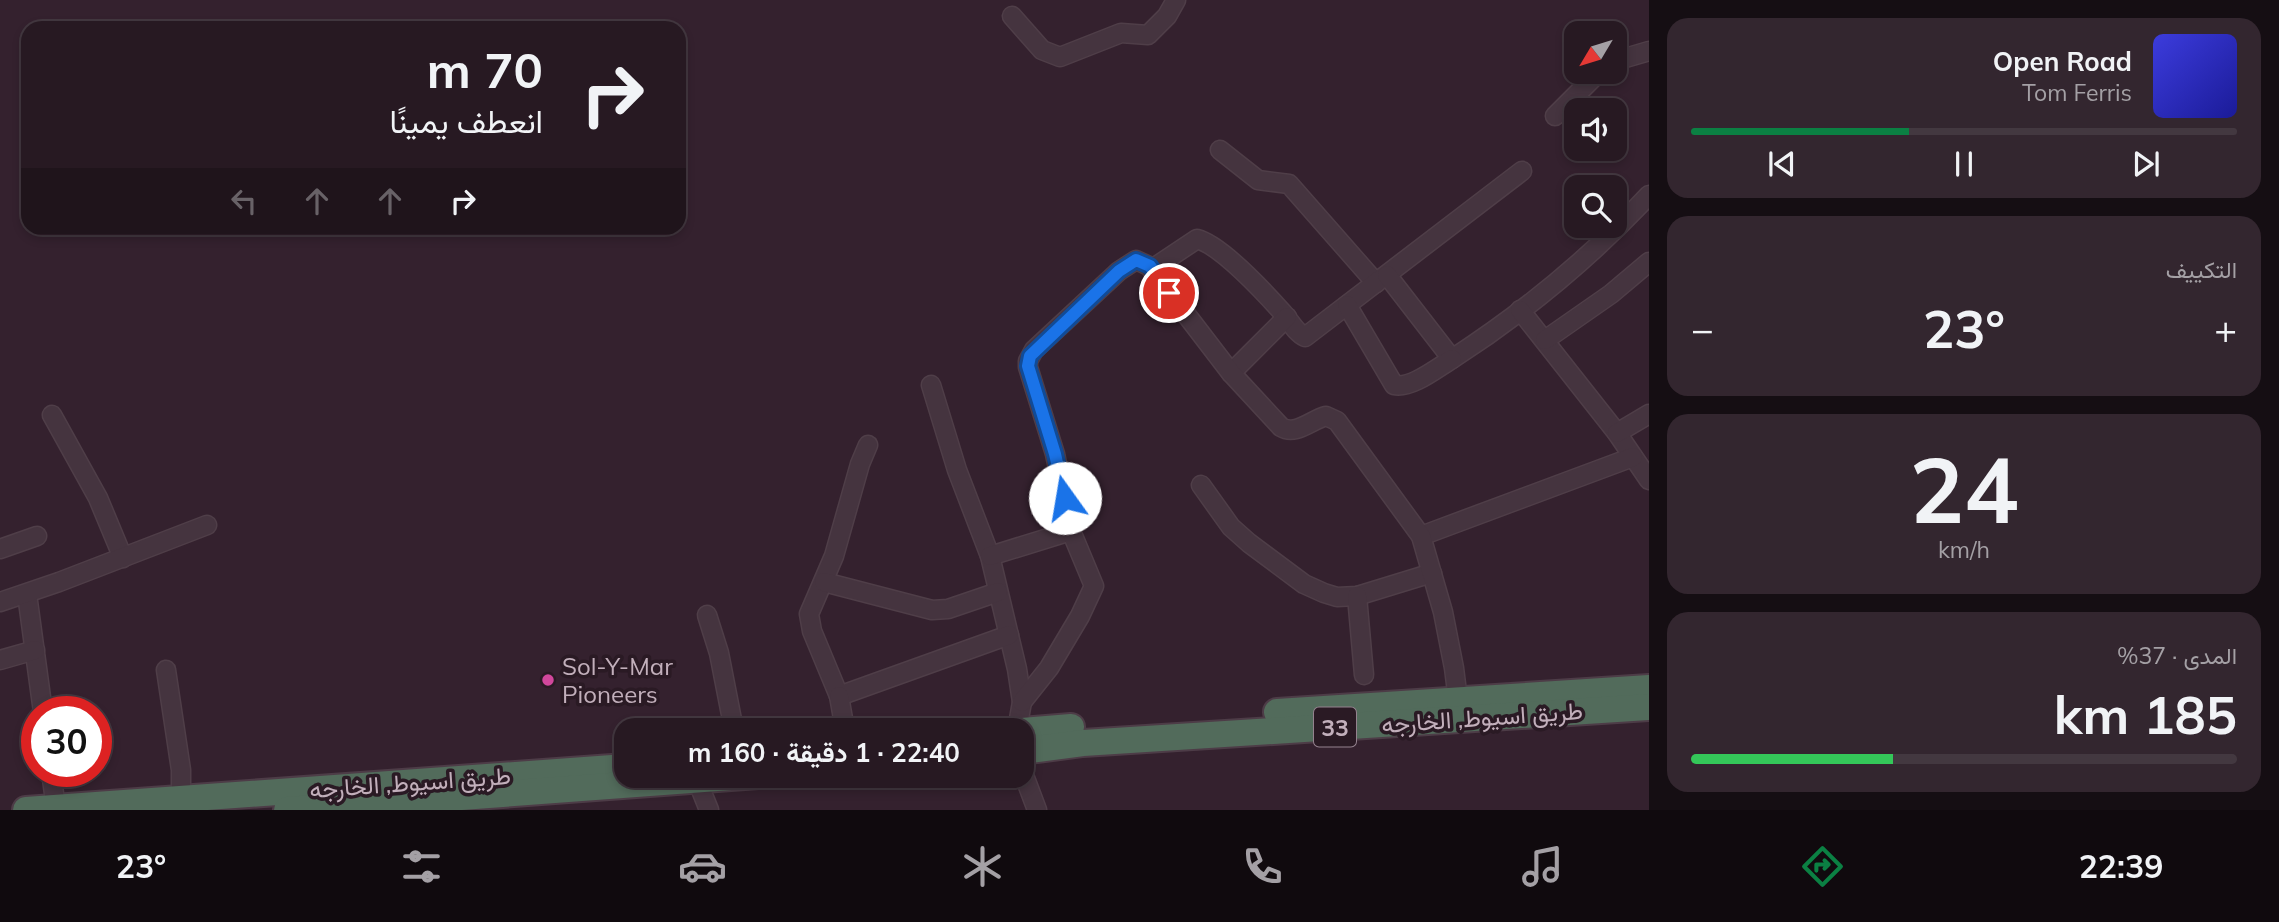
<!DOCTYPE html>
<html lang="ar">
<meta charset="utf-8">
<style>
body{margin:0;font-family:Mulish,Vazirmatn,sans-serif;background:#33262f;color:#f1f3f6;direction:rtl;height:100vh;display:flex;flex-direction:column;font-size:26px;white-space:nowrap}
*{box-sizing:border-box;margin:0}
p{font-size:23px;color:#a4a0a5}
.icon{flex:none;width:38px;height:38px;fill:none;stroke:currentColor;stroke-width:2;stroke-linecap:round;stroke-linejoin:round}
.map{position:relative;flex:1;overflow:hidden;direction:ltr}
.details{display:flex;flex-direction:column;gap:18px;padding:18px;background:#150e13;width:630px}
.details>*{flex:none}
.hud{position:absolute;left:21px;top:21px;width:665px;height:214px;border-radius:21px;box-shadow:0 4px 10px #0003,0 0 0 2px #433840;direction:rtl;background:#271922;color:#f1f3f6;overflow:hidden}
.needle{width:46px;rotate:232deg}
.tools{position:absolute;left:1564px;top:21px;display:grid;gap:14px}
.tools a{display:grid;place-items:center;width:63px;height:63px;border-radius:14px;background:#271922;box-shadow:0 4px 10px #0003,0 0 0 2px #433840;font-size:35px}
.speed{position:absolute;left:21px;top:696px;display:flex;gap:14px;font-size:35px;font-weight:700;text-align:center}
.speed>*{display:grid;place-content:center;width:91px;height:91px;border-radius:50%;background:#271922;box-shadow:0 4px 10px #0003,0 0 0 2px #433840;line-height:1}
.speed .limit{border:10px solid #d22;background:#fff;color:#111}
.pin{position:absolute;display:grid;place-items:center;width:60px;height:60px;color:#fff;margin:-30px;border:4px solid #fff;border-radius:50%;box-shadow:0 2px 7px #0007}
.me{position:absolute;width:77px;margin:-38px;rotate:347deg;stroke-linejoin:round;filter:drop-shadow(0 0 5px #0008)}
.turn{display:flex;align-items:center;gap:24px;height:147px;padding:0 28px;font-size:32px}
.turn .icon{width:91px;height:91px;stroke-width:2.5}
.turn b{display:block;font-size:49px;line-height:60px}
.lanes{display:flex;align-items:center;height:66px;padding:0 28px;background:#0003;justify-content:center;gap:35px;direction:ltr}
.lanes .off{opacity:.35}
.big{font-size:52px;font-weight:700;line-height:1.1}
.details .card{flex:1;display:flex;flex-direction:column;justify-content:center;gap:10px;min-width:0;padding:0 24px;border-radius:21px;background:#33262f}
.details .dial{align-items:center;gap:0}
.dial b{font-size:91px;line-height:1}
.song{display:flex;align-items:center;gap:21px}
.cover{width:84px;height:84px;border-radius:10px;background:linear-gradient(135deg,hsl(240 70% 55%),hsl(240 70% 35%))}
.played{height:7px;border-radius:4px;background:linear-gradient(90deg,#0b8043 40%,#433840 40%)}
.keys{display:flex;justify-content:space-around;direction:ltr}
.heat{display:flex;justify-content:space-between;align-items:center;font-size:38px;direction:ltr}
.charge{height:10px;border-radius:5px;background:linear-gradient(90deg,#34c759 37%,#433840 0)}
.trip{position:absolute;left:614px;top:718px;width:420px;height:70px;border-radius:21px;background:#271922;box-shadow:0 4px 10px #0003,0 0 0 2px #433840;font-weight:700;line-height:70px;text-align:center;direction:rtl}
.menu{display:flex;height:112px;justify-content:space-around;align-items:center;background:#100a0e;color:#a4a0a5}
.menu .icon{width:49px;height:49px}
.menu .selected{color:#0b8043}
.menu b{font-size:32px;color:#f1f3f6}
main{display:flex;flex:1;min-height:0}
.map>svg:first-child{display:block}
</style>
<main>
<section class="details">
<div class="card">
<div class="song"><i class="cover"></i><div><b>Open Road</b><p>Tom Ferris</p></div></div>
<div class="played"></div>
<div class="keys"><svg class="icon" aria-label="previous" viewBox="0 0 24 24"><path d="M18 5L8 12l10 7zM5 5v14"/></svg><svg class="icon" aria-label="pause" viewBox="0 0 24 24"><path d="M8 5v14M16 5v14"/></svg><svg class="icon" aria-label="next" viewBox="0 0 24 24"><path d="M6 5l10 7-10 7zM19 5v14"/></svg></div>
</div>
<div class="card"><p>التكييف</p>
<div class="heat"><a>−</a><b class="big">23°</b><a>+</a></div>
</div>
<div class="card dial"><b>24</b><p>km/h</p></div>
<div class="card"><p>المدى · 37%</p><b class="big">185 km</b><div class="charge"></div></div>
</section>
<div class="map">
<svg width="1649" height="810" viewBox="0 0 1649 810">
<rect width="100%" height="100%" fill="#34212e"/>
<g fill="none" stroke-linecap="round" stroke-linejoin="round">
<g stroke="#4f3e48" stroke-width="21">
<g id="minor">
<path d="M 1012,16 L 1042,50 L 1060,57 L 1121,33 L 1148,35 L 1167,16 L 1176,0"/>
<path d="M 1615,61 L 1649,51"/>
<path d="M 1555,116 L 1599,72"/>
<path d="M 1220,150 L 1258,180 L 1289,184 L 1376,283"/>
<path d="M 1152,269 L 1197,239 C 1221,245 1266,294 1283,313 C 1290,321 1296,333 1305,337 L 1522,171"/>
<path d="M 1387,275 L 1452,359 C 1523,313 1591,257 1649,195"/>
<path d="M 1347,305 L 1394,385 C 1411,389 1437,368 1452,359"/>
<path d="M 1520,310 L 1617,433 L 1649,480"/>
<path d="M 1545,340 L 1611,294 L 1649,262"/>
<path d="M 1231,373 L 1287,317"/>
<path d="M 931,385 L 957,470 L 990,556 L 1017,669 L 1022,702 L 1017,730"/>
<path d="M 52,415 L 98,498 L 123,558"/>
<path d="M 1617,433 L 1649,414"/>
<path d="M 868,445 L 860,464 L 834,556 L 809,614 L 812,631 L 839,696 L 1009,635"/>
<path d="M 1201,485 L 1231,527 L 1249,543 L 1304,584 L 1324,593 L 1337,597 L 1357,596 L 1432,573"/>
<path d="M 1421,536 L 1633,457"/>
<path d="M 0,549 L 37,536"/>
<path d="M 990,556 L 1071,531"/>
<path d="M 824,582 L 932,610 L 948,609 L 998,592"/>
<path d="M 27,594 L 43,712"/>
<path d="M 1357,596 L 1364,675"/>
<path d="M 0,602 L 59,582 L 207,525"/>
<path d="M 707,615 L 719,653 L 734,730"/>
<path d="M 0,660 L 35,650"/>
<path d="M 166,670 L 181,770 L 181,798"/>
<path d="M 839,696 L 845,730"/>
<path d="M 1022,702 L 1049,668 L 1080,616 L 1094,586 L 1071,531 L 1055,454 L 1028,367 L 1028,361 L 1034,350 L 1119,271 L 1136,260 L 1149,266 L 1231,373 L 1281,427 C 1296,436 1311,420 1326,416 L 1337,421 L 1421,536 L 1443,612 L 1454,668 L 1459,708"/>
<path d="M 1022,770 L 1037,810"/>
<path d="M 51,772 L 56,808"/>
<path d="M 697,780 L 709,810"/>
</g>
</g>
<g stroke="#4d3c47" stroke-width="30">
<g id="highway">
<path d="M 1277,712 L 1649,688"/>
<path d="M 1022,731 L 1071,727"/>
<path d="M 1022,751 L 1083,743 L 1649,707"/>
<path d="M 26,810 L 626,767"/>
<path d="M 287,810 L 758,775"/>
</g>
</g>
<use href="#minor" stroke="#45343f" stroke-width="18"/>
<use href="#highway" stroke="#526b5b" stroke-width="26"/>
</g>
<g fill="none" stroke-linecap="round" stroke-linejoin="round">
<g stroke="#114b97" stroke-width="18">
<path id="route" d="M 1065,498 L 1055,454 L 1028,366 L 1030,356 L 1119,271 L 1136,260 L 1150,266 L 1169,293"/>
</g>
<use href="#route" stroke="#1a73e8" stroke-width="12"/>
</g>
<circle fill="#d1479c" stroke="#2a1a24" stroke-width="2.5" cx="548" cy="680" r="7"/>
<g text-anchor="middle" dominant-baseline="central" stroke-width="7" stroke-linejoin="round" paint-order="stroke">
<rect fill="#2a1a24" stroke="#94828e" stroke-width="2" x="1314" y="707.5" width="42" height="39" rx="5"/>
<g font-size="23" font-weight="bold" fill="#c2afbb">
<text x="1335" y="727">33</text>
</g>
<g font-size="24" fill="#c2afbb" stroke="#2a1a24" text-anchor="start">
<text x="562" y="666">Sol-Y-Mar<tspan x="562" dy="28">Pioneers</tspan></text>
</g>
<g font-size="24" fill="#c2afbb" stroke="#2a1a24">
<text transform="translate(1482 717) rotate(-4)">طريق اسيوط, الخارجه</text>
<text transform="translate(410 782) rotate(-4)">طريق اسيوط, الخارجه</text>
</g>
</g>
</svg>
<div class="tools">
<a><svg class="needle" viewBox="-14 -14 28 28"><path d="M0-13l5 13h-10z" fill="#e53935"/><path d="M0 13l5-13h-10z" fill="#a4a0a5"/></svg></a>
<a><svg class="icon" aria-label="sound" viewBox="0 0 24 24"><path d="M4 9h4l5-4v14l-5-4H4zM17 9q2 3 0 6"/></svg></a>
<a><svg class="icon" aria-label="search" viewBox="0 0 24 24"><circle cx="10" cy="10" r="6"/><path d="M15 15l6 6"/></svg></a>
</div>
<div class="speed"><div class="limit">30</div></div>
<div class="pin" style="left:1169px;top:293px;background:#d93025"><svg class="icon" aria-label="arrive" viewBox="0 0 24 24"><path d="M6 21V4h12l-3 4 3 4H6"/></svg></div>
<svg class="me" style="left:1065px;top:498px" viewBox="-20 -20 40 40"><circle r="19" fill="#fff"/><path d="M0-13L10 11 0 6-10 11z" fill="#1a73e8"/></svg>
<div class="trip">22:40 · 1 دقيقة · 160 m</div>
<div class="hud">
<div class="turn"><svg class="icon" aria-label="right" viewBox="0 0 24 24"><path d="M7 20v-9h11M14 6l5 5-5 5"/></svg><div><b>70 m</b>انعطف يمينًا</div></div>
<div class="lanes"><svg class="icon off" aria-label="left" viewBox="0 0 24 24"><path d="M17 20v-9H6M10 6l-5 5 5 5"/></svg><svg class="icon off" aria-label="ahead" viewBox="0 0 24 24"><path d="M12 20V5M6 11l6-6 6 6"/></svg><svg class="icon off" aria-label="ahead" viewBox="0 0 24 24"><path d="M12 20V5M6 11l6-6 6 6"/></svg><svg class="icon" aria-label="right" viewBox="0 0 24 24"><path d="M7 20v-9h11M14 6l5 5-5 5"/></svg></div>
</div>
</div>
</main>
<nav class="menu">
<b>22:39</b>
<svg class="icon selected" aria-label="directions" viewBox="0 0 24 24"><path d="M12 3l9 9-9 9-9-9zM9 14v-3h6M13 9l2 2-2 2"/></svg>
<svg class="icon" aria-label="music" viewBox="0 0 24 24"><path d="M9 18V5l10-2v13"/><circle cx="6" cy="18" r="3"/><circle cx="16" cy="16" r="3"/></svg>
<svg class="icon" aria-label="phone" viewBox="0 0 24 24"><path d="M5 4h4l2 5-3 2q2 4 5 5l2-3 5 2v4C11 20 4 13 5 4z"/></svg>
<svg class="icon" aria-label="climate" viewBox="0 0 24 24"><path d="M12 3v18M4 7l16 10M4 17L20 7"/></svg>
<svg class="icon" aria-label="car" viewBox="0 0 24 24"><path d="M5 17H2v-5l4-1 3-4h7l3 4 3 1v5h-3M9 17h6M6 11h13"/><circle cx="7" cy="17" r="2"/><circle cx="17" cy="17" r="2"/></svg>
<svg class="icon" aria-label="filters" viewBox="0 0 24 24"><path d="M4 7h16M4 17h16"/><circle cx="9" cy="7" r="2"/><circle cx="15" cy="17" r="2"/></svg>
<b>23°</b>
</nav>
